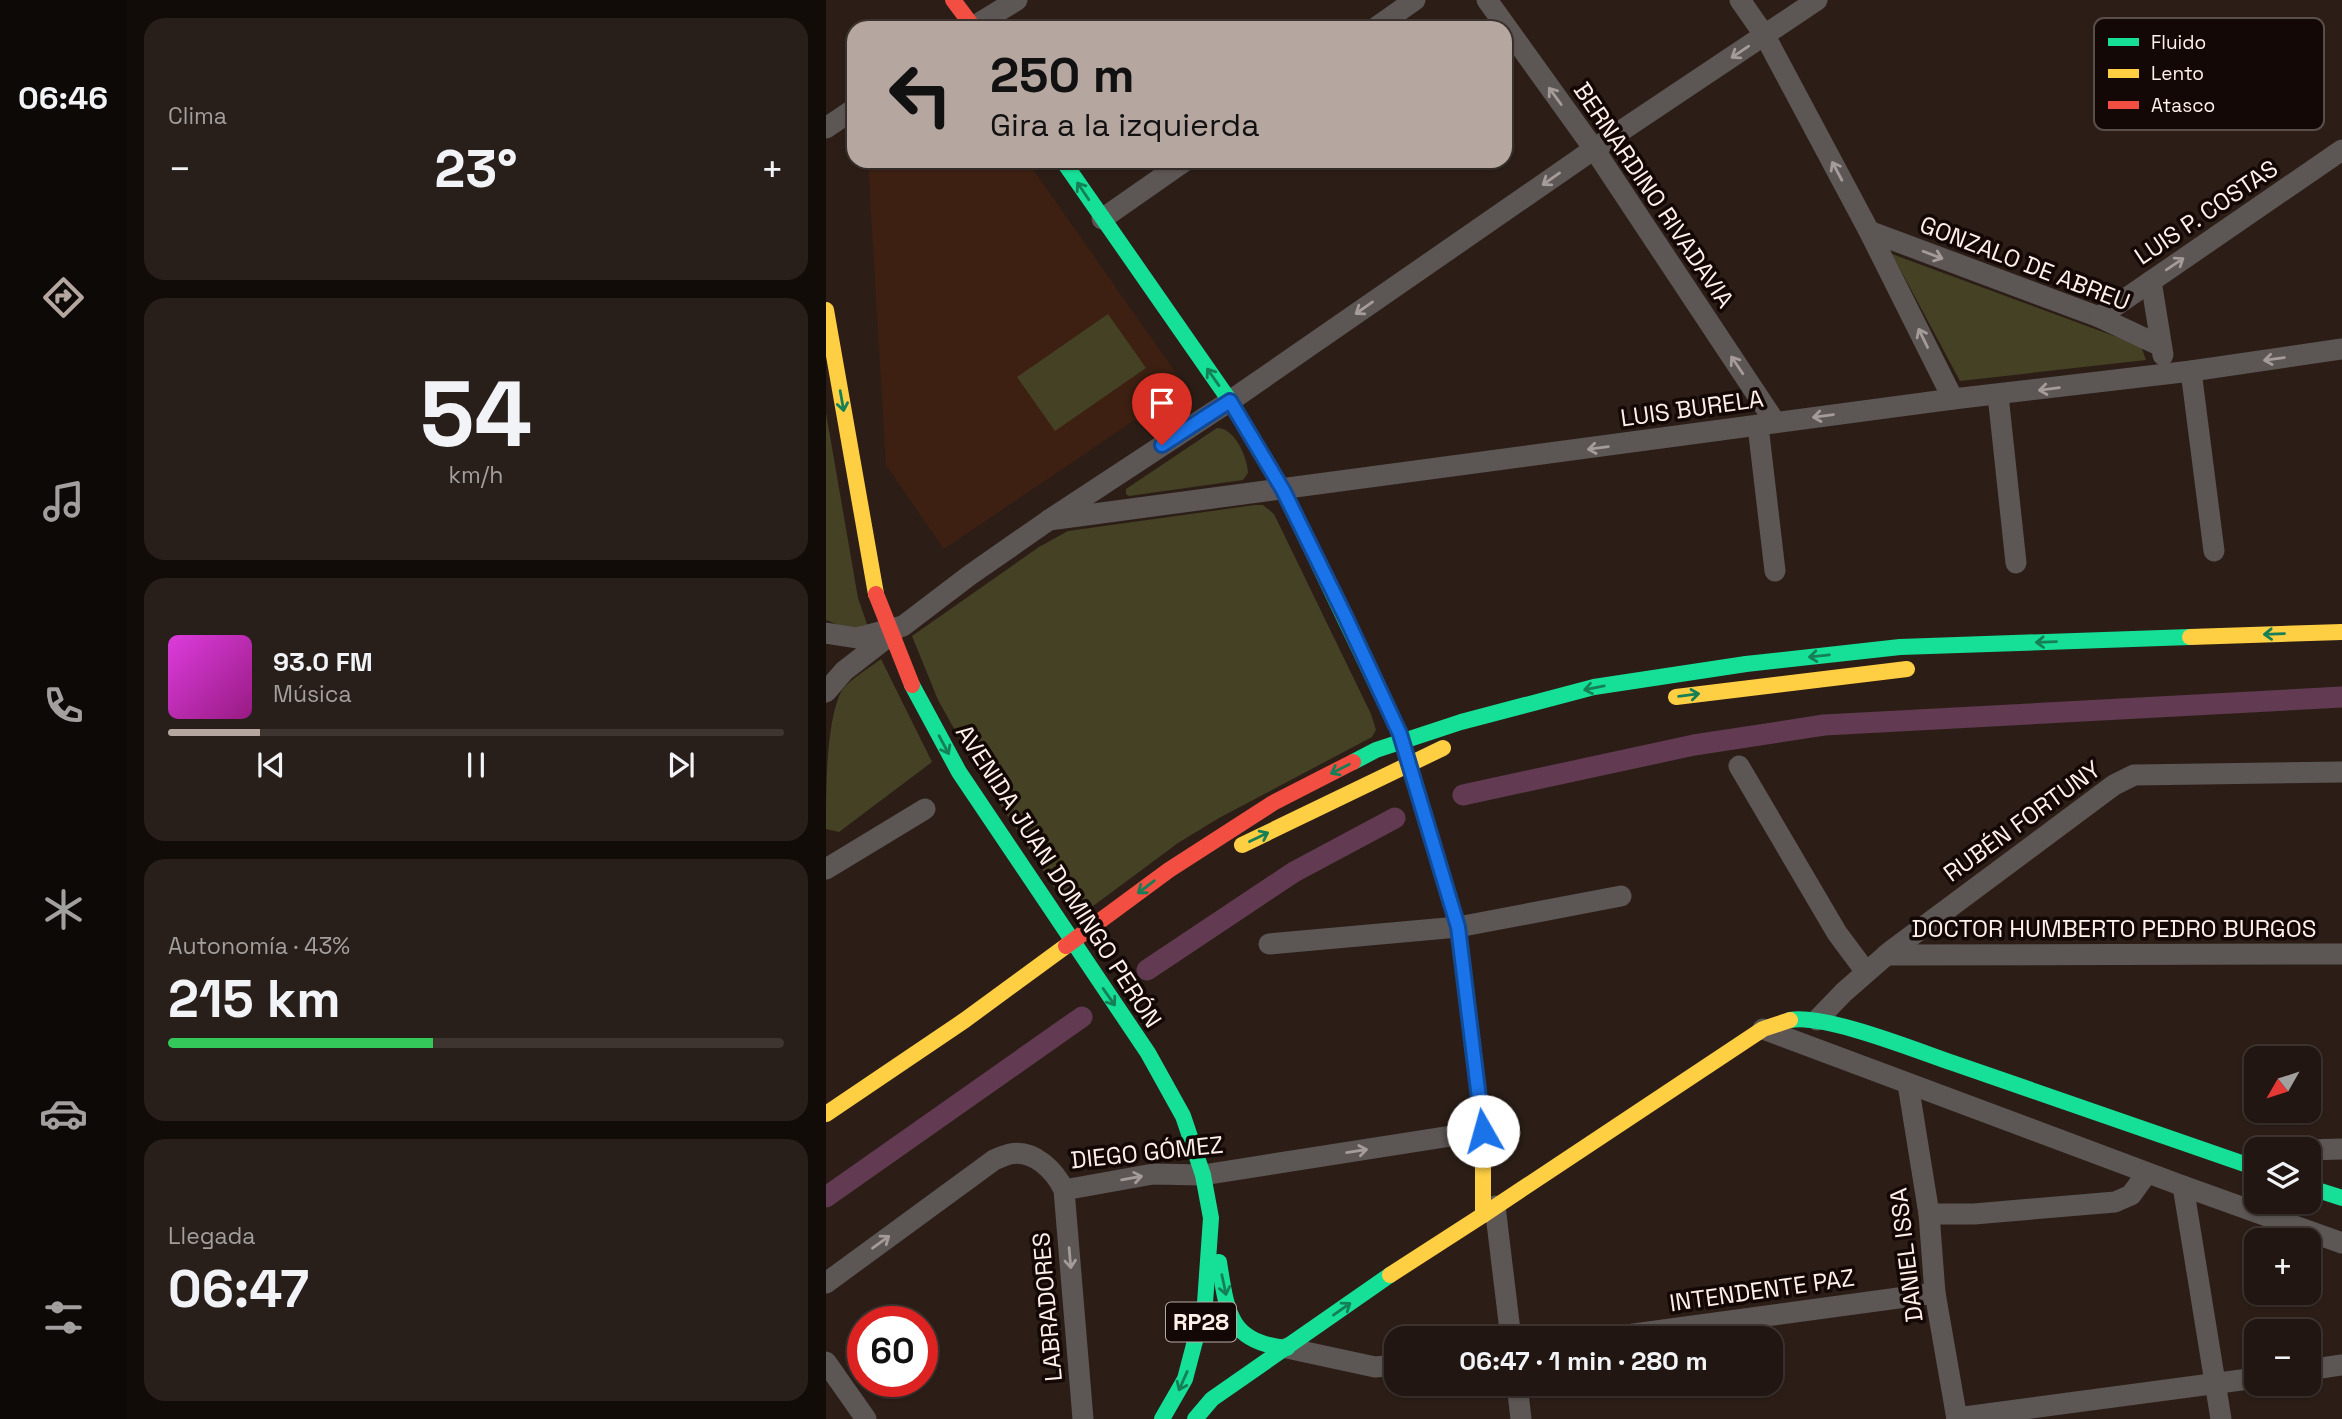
<!DOCTYPE html>
<html lang="es">
<meta charset="utf-8">
<style>
body{margin:0;font-family:"Space Grotesk",sans-serif;background:#291f1a;color:#f1f3f6;height:100vh;display:flex;flex-direction:column;font-size:26px;white-space:nowrap}
*{box-sizing:border-box;margin:0}
p{font-size:23px;color:#a29f9f}
.icon{flex:none;width:38px;height:38px;fill:none;stroke:currentColor;stroke-width:2;stroke-linecap:round;stroke-linejoin:round}
.map{position:relative;flex:1;overflow:hidden}
.sheet{display:flex;flex-direction:column;gap:18px;padding:18px;background:#120c09;width:700px}
.sheet>*{flex:none}
.hud{position:absolute;left:21px;top:21px;width:665px;height:147px;border-radius:21px;box-shadow:0 2px 5px #0004,0 0 0 2px #3e3531;background:#b5a6a0;color:#111;overflow:hidden}
.needle{width:46px;rotate:231deg}
.fabs{position:absolute;left:1418px;top:1046px;display:grid;gap:14px}
.fabs a{display:grid;place-items:center;width:77px;height:77px;border-radius:14px;background:#211611;box-shadow:0 2px 5px #0004,0 0 0 2px #3e3531;font-size:35px}
.speed{position:absolute;left:21px;top:1306px;display:flex;gap:14px;font-size:35px;font-weight:700;text-align:center}
.speed>*{display:grid;place-content:center;width:91px;height:91px;border-radius:50%;background:#211611;box-shadow:0 2px 5px #0004,0 0 0 2px #3e3531;line-height:1}
.speed .limit{border:10px solid #d22;background:#fff;color:#111}
.pin{position:absolute;display:grid;place-items:center;width:60px;height:60px;color:#fff;margin:-72px -30px;border-radius:50% 50% 50% 0;rotate:-45deg;box-shadow:0 0 7px #0007}
.pin .icon{rotate:45deg}
.me{position:absolute;width:77px;margin:-38px;rotate:353deg;stroke-linejoin:round;filter:drop-shadow(0 0 5px #0008)}
.turn{display:flex;align-items:center;gap:24px;height:147px;padding:0 28px;font-size:32px}
.turn .icon{width:91px;height:91px;stroke-width:2.5}
.turn b{display:block;font-size:49px;line-height:60px}
.big{font-size:52px;font-weight:700;line-height:1.1}
.sheet .widget{flex:1;display:flex;flex-direction:column;justify-content:center;gap:10px;min-width:0;padding:0 24px;border-radius:21px;background:#291f1a}
.sheet .dial{align-items:center;gap:0}
.dial b{font-size:91px;line-height:1}
.song{display:flex;align-items:center;gap:21px}
.cover{width:84px;height:84px;border-radius:10px;background:linear-gradient(135deg,hsl(300 70% 55%),hsl(310 70% 35%))}
.played{height:7px;border-radius:4px;background:linear-gradient(90deg,#b5a6a0 15%,#3e3531 15%)}
.keys{display:flex;justify-content:space-around;direction:ltr}
.heat{display:flex;justify-content:space-between;align-items:center;font-size:38px;direction:ltr}
.charge{height:10px;border-radius:5px;background:linear-gradient(90deg,#34c759 43%,#3e3531 0)}
.trip{position:absolute;left:558px;top:1326px;width:399px;height:70px;border-radius:21px;background:#211611;box-shadow:0 2px 5px #0004,0 0 0 2px #3e3531;font-weight:700;line-height:70px;text-align:center}
main{display:flex;flex:1;min-height:0}
.tab-bar{display:flex;flex-direction:column;width:126px;justify-content:space-around;align-items:center;background:#0d0907;color:#a29f9f}
.tab-bar .icon{width:49px;height:49px}
.tab-bar .current{color:#b5a6a0}
.tab-bar b{font-size:32px;color:#f1f3f6}
.map>svg:first-child{display:block}
</style>
<main>
<nav class="tab-bar">
<b>06:46</b>
<svg class="icon current" aria-label="directions" viewBox="0 0 24 24"><path d="M12 3l9 9-9 9-9-9zM9 14v-3h6M13 9l2 2-2 2"/></svg>
<svg class="icon" aria-label="music" viewBox="0 0 24 24"><path d="M9 18V5l10-2v13"/><circle cx="6" cy="18" r="3"/><circle cx="16" cy="16" r="3"/></svg>
<svg class="icon" aria-label="phone" viewBox="0 0 24 24"><path d="M5 4h4l2 5-3 2q2 4 5 5l2-3 5 2v4C11 20 4 13 5 4z"/></svg>
<svg class="icon" aria-label="climate" viewBox="0 0 24 24"><path d="M12 3v18M4 7l16 10M4 17L20 7"/></svg>
<svg class="icon" aria-label="car" viewBox="0 0 24 24"><path d="M5 17H2v-5l4-1 3-4h7l3 4 3 1v5h-3M9 17h6M6 11h13"/><circle cx="7" cy="17" r="2"/><circle cx="17" cy="17" r="2"/></svg>
<svg class="icon" aria-label="filters" viewBox="0 0 24 24"><path d="M4 7h16M4 17h16"/><circle cx="9" cy="7" r="2"/><circle cx="15" cy="17" r="2"/></svg>
</nav>
<section class="sheet">
<div class="widget"><p>Clima</p>
<div class="heat"><a>−</a><b class="big">23°</b><a>+</a></div>
</div>
<div class="widget dial"><b>54</b><p>km/h</p></div>
<div class="widget">
<div class="song"><i class="cover"></i><div><b>93.0 FM</b><p>Música</p></div></div>
<div class="played"></div>
<div class="keys"><svg class="icon" aria-label="previous" viewBox="0 0 24 24"><path d="M18 5L8 12l10 7zM5 5v14"/></svg><svg class="icon" aria-label="pause" viewBox="0 0 24 24"><path d="M8 5v14M16 5v14"/></svg><svg class="icon" aria-label="next" viewBox="0 0 24 24"><path d="M6 5l10 7-10 7zM19 5v14"/></svg></div>
</div>
<div class="widget"><p>Autonomía · 43%</p><b class="big">215 km</b><div class="charge"></div></div>
<div class="widget"><p>Llegada</p><b class="big">06:47</b></div>
</section>
<div class="map">
<svg width="1516" height="1419" viewBox="0 0 1516 1419">
<rect width="100%" height="100%" fill="#2c1e17"/>
<path fill="#3d2012" d="M 42,161 L 201,161 L 359,386 L 118,549 L 60,465 Z"/>
<g fill="#444124">
<path d="M 1066,254 L 1315,346 L 1320,360 L 1134,381 Z"/>
<path d="M 282,314 L 320,368 L 229,431 L 191,377 Z"/>
<path d="M 0,413 L 32,598 L 42,627 L 24,630 L 0,620 Z"/>
<path d="M 391,428 C 409,428 421,457 422,473 L 417,480 L 303,496 L 300,494 L 300,489 Z"/>
<path d="M 429,505 L 437,505 L 448,514 L 545,714 L 550,730 L 546,737 L 393,818 L 352,843 L 255,915 L 244,912 L 145,759 L 112,700 L 86,636 L 213,547 L 242,531 Z"/>
<path d="M 55,659 L 106,762 L 13,832 L 0,829 C 0,791 0,719 16,690 C 26,678 43,668 55,659 Z"/>
</g>
<g fill="none" stroke-linecap="round" stroke-linejoin="round">
<g stroke="#623b52" stroke-width="21">
<path d="M 637,795 L 868,745 L 998,725 L 1516,697"/>
<path d="M 321,970 L 468,872 L 569,818"/>
<path d="M 0,1197 L 256,1017"/>
</g>
<g stroke="#5c5655" stroke-width="21">
<path d="M 661,0 L 768,149 L 949,422"/>
<path d="M 914,0 L 939,36 L 1043,231 L 1127,399"/>
<path d="M 145,28 L 191,0"/>
<path d="M 549,28 L 589,0"/>
<path d="M 0,128 L 28,109"/>
<path d="M 276,219 L 359,161"/>
<path d="M 1043,231 L 1273,317 L 1335,346"/>
<path d="M 1325,281 L 1337,355"/>
<path d="M 1273,317 L 1516,150"/>
<path d="M 1365,371 L 1388,551"/>
<path d="M 1172,395 L 1190,563"/>
<path d="M 932,426 L 949,571"/>
<path d="M 223,520 L 1127,399 L 1365,371 L 1516,349"/>
<path d="M 0,633 L 31,638 L 77,626 L 144,575 L 223,520 L 404,401 L 768,149 L 991,0"/>
<path d="M 0,692 L 18,671 L 67,633"/>
<path d="M 913,766 L 1011,933 L 1040,972"/>
<path d="M 0,869 L 99,809"/>
<path d="M 443,944 L 632,927 L 795,896"/>
<path d="M 1060,955 L 1516,954"/>
<path d="M 991,1020 L 1018,992 L 1065,951 L 1288,785 L 1308,775 L 1516,772"/>
<path d="M 937,1029 L 1357,1186 L 1516,1243"/>
<path d="M 1082,1084 L 1103,1214 L 1109,1293 L 1131,1419"/>
<path d="M 1481,1150 L 1516,1149"/>
<path d="M 1357,1186 L 1395,1419"/>
<path d="M 238,1190 L 327,1174 L 377,1175 L 657,1131"/>
<path d="M 669,1206 L 685,1339"/>
<path d="M 1103,1214 L 1148,1214 L 1289,1202 L 1305,1195 L 1321,1173"/>
<path d="M 0,1283 L 168,1160 C 173,1158 179,1155 184,1154 C 208,1149 229,1171 238,1190 L 257,1419"/>
<path d="M 771,1339 L 1109,1293"/>
<path d="M 461,1348 L 549,1367 L 570,1365"/>
<path d="M 0,1362 L 40,1419"/>
<path d="M 1482,1370 L 1516,1365"/>
<path d="M 691,1384 L 695,1419"/>
<path d="M 1131,1418 L 1430,1378"/>
</g>
<g stroke="#16e098" stroke-width="16">
<path d="M 237,161 L 404,401 L 457,490 L 574,734 L 605,837"/>
<path d="M 86,685 L 133,772 L 322,1053 L 357,1116 L 377,1175 L 385,1218 L 379,1303 L 359,1379 L 336,1419"/>
<path d="M 527,762 L 550,750 L 635,722 L 768,687 L 920,664 L 1074,647 L 1364,637"/>
<path d="M 964,1020 C 1000,1014 1089,1050 1127,1063 C 1228,1098 1329,1133 1430,1168"/>
<path d="M 1482,1187 L 1516,1198"/>
<path d="M 393,1262 C 401,1312 403,1343 461,1348"/>
<path d="M 369,1419 L 386,1399 L 564,1275"/>
</g>
<g stroke="#ffcf43" stroke-width="16">
<path d="M 0,310 L 50,594"/>
<path d="M 1364,637 L 1516,632"/>
<path d="M 850,697 L 1081,669"/>
<path d="M 416,845 L 617,748"/>
<path d="M 0,1114 L 139,1020 L 240,946"/>
<path d="M 657,1215 L 937,1029 L 964,1020"/>
<path d="M 564,1275 L 657,1215 L 657,1131 L 646,1038"/>
</g>
<g stroke="#f24e42" stroke-width="16">
<path d="M 127,0 L 148,28"/>
<path d="M 605,837 L 632,927 L 646,1038"/>
<path d="M 240,946 L 343,870 L 447,803 L 527,762"/>
</g>
<path stroke="#f24e42" stroke-width="16" d="M 50,594 L 86,685"/>
</g>
<defs><path id="oneway-shaft" d="M-6 0H5M1.5-3L5.5 0L1.5 3" fill="none" stroke-width="1.6" stroke-linecap="round" stroke-linejoin="round" transform="scale(1.75)"/></defs>
<g stroke="#a59b98">
<use href="#oneway-shaft" transform="translate(914 52) rotate(146)"/>
<use href="#oneway-shaft" transform="translate(729 96) rotate(-126)"/>
<use href="#oneway-shaft" transform="translate(1011 171) rotate(-118)"/>
<use href="#oneway-shaft" transform="translate(725 179) rotate(145)"/>
<use href="#oneway-shaft" transform="translate(1107 255) rotate(21)"/>
<use href="#oneway-shaft" transform="translate(1349 264) rotate(-34)"/>
<use href="#oneway-shaft" transform="translate(538 308) rotate(145)"/>
<use href="#oneway-shaft" transform="translate(1097 338) rotate(-116)"/>
<use href="#oneway-shaft" transform="translate(1448 359) rotate(172)"/>
<use href="#oneway-shaft" transform="translate(911 365) rotate(-124)"/>
<use href="#oneway-shaft" transform="translate(1223 389) rotate(173)"/>
<use href="#oneway-shaft" transform="translate(997 416) rotate(173)"/>
<use href="#oneway-shaft" transform="translate(772 448) rotate(172)"/>
<use href="#oneway-shaft" transform="translate(531 1151) rotate(-9)"/>
<use href="#oneway-shaft" transform="translate(306 1178) rotate(-10)"/>
<use href="#oneway-shaft" transform="translate(55 1242) rotate(-36)"/>
<use href="#oneway-shaft" transform="translate(244 1258) rotate(85)"/>
</g>
<g stroke="#157f56">
<use href="#oneway-shaft" transform="translate(257 191) rotate(-124)"/>
<use href="#oneway-shaft" transform="translate(387 377) rotate(-125)"/>
<use href="#oneway-shaft" transform="translate(16 401) rotate(80)"/>
<use href="#oneway-shaft" transform="translate(1448 634) rotate(178)"/>
<use href="#oneway-shaft" transform="translate(1220 642) rotate(178)"/>
<use href="#oneway-shaft" transform="translate(993 656) rotate(174)"/>
<use href="#oneway-shaft" transform="translate(768 688) rotate(169)"/>
<use href="#oneway-shaft" transform="translate(863 695) rotate(-7)"/>
<use href="#oneway-shaft" transform="translate(118 745) rotate(62)"/>
<use href="#oneway-shaft" transform="translate(514 769) rotate(153)"/>
<use href="#oneway-shaft" transform="translate(433 837) rotate(-26)"/>
<use href="#oneway-shaft" transform="translate(320 887) rotate(143)"/>
<use href="#oneway-shaft" transform="translate(283 997) rotate(55)"/>
<use href="#oneway-shaft" transform="translate(398 1285) rotate(78)"/>
<use href="#oneway-shaft" transform="translate(516 1309) rotate(-35)"/>
<use href="#oneway-shaft" transform="translate(357 1381) rotate(114)"/>
</g>
<g fill="none" stroke-linecap="round" stroke-linejoin="round">
<g stroke="#114b97" stroke-width="18">
<path id="route" d="M 336,445 L 404,401 L 457,490 L 519,616 L 574,734 L 632,927 L 657,1131"/>
</g>
<use href="#route" stroke="#1a73e8" stroke-width="12"/>
</g>
<g text-anchor="middle" dominant-baseline="central" stroke-width="7" stroke-linejoin="round" paint-order="stroke">
<rect fill="#130805" stroke="#b8aaa5" stroke-width="2" x="340" y="1302.5" width="70" height="39" rx="5"/>
<g font-size="23" font-weight="bold" fill="#fff0ea">
<text x="375" y="1322">RP28</text>
</g>
<g font-size="24" fill="#fff0ea" stroke="#130805">
<text transform="translate(828 195) rotate(56)">BERNARDINO RIVADAVIA</text>
<text transform="translate(1380 212) rotate(-34)">LUIS P. COSTAS</text>
<text transform="translate(1199 263) rotate(21)">GONZALO DE ABREU</text>
<text transform="translate(866 408) rotate(-8)">LUIS BURELA</text>
<text transform="translate(1196 821) rotate(-36)">RUBÉN FORTUNY</text>
<text transform="translate(233 876) rotate(57)">AVENIDA JUAN DOMINGO PERÓN</text>
<text x="1288" y="928">DOCTOR HUMBERTO PEDRO BURGOS</text>
<text transform="translate(321 1152) rotate(-6)">DIEGO GÓMEZ</text>
<text transform="translate(1080 1255) rotate(-97)">DANIEL ISSA</text>
<text transform="translate(936 1290) rotate(-8)">INTENDENTE PAZ</text>
<text transform="translate(221 1307) rotate(-95)">LABRADORES</text>
</g>
</g>
<rect x="1268" y="18" width="230" height="112" rx="10" fill="#130805" stroke="#5a4e4a" stroke-width="2"/>
<rect x="1282" y="38" width="31" height="8" fill="#16e098"/>
<rect x="1282" y="69" width="31" height="9" fill="#ffcf43"/>
<rect x="1282" y="101" width="31" height="8" fill="#f24e42"/>
<g font-size="19" fill="#fff0ea">
<text x="1325" y="49">Fluido</text>
<text x="1325" y="80">Lento</text>
<text x="1325" y="112">Atasco</text>
</g>
</svg>
<div class="fabs">
<a><svg class="needle" viewBox="-14 -14 28 28"><path d="M0-13l5 13h-10z" fill="#e53935"/><path d="M0 13l5-13h-10z" fill="#a29f9f"/></svg></a>
<a><svg class="icon" aria-label="layers" viewBox="0 0 24 24"><path d="M12 4l9 5-9 5-9-5zM3 14l9 5 9-5"/></svg></a>
<a>+</a>
<a>−</a>
</div>
<div class="speed"><div class="limit">60</div></div>
<div class="pin" style="left:336px;top:445px;background:#d93025"><svg class="icon" aria-label="arrive" viewBox="0 0 24 24"><path d="M6 21V4h12l-3 4 3 4H6"/></svg></div>
<svg class="me" style="left:657px;top:1131px" viewBox="-20 -20 40 40"><circle r="19" fill="#fff"/><path d="M0-13L10 11 0 6-10 11z" fill="#1a73e8"/></svg>
<div class="trip">06:47 · 1 min · 280 m</div>
<div class="hud">
<div class="turn"><svg class="icon" aria-label="left" viewBox="0 0 24 24"><path d="M17 20v-9H6M10 6l-5 5 5 5"/></svg><div><b>250 m</b>Gira a la izquierda</div></div>
</div>
</div>
</main>
